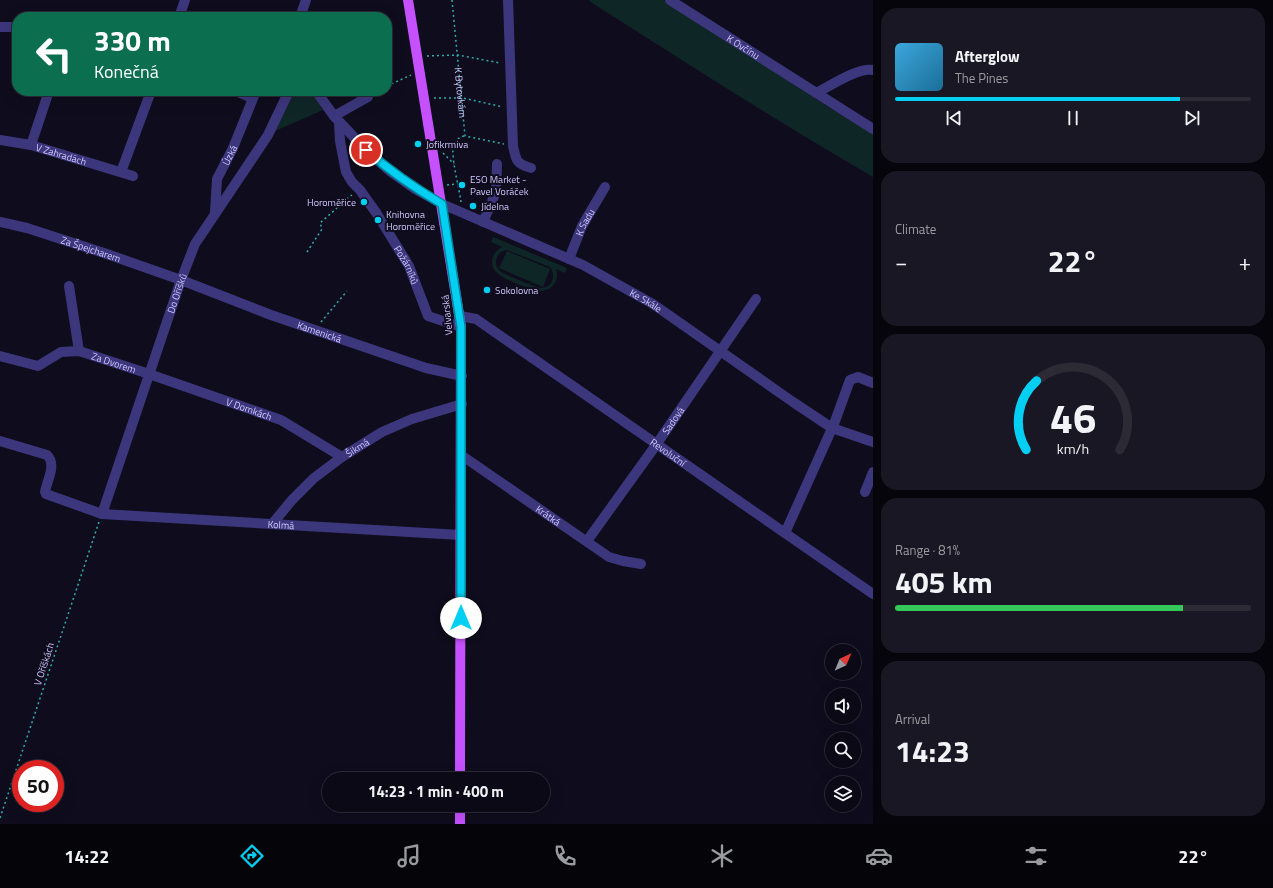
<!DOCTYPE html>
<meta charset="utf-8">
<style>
body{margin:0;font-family:"Titillium Web",sans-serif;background:#191723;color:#f1f3f6;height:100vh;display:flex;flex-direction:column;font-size:15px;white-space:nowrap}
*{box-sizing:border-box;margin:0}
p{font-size:13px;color:#9a9aa1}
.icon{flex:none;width:22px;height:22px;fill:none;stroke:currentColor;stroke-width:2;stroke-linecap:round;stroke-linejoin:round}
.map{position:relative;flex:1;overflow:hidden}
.side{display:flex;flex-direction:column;gap:8px;padding:8px;background:#06050c;width:400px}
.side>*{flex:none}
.guide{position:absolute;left:12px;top:12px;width:380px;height:84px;border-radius:16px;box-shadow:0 4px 16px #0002,0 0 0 1px #2b2a35;background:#0b6e4f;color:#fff;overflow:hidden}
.needle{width:26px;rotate:44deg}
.controls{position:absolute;left:825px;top:644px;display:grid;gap:8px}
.controls a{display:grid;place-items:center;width:36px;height:36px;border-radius:50%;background:#0b0916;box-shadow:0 4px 16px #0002,0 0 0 1px #2b2a35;font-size:20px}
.speed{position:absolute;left:12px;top:760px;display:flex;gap:8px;font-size:20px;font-weight:700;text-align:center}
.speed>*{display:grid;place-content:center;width:52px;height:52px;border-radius:50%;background:#0b0916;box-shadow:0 4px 16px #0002,0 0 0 1px #2b2a35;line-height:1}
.speed .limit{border:6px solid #d22;background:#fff;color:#111}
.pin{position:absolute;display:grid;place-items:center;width:34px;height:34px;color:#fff;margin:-17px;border:2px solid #fff;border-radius:50%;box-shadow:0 1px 4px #0007}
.me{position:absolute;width:44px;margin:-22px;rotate:0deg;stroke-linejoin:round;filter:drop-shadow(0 0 3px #0008)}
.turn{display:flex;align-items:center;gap:14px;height:84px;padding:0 16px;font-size:18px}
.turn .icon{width:52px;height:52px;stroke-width:2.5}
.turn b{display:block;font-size:28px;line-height:34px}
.big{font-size:30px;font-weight:700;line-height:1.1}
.side .tile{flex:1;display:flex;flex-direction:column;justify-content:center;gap:6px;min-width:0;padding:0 14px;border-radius:16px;background:#191723}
.side .dial{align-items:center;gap:0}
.dial svg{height:104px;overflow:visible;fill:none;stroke:#2b2a35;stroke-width:7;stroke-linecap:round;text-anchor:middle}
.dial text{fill:#f1f3f6;stroke:none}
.song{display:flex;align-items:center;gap:12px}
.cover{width:48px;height:48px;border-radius:6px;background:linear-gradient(135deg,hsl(200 70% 55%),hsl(200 70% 35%))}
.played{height:4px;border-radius:2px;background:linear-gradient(90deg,#02cff1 80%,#2b2a35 80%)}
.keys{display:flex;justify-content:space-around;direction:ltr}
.heat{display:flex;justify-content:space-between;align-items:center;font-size:22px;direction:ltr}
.charge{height:6px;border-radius:3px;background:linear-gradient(90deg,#34c759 81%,#2b2a35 0)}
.trip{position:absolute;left:322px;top:772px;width:228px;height:40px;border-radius:20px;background:#0b0916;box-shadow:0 4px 16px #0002,0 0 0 1px #2b2a35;font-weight:700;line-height:40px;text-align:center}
.tab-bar{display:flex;height:64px;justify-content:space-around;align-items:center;background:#040409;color:#9a9aa1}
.tab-bar .icon{width:28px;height:28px}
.tab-bar .current{color:#02cff1}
.tab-bar b{font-size:18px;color:#f1f3f6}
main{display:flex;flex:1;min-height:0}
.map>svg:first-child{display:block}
</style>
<main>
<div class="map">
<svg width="873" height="824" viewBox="0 0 873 824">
<rect width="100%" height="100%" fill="#0f0c1d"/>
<g fill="#0f2627" fill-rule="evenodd">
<path d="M 590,0 L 663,0 L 716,33 L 828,107 L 873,133 L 873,177 C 777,121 683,61 589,1 Z"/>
<path d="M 293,91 L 311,91 L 323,110 L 275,131 Z"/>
<path d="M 493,237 L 567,268 L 565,273 L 556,269 C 560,282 551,292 537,291 C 525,286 491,278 492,262 C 492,254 497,250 502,247 L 491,242 ZM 507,250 L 550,267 C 556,275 553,287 542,288 C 537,288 506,275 501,272 C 498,270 497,267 496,264 C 496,256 499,251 507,250 Z"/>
<path d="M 507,251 L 550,269 L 543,287 L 499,268 Z"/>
</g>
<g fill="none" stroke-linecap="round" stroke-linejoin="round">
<g stroke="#2dadab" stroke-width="1.5" stroke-dasharray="2 3" stroke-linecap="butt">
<path id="s1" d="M 452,0 L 465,136 L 504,144"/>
<path d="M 427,56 L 458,55 L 500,63"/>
<path d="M 387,86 L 411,75"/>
<path d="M 375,93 L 379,91"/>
<path d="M 434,98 L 463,98 L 503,107"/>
<path d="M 443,153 L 454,164"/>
<path d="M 447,185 L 458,184"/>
<path d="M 461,202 C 459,187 452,163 453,148 C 454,142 459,136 465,136"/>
<path d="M 307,252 L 322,229 L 320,223 L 336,209 L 339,204 L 352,195"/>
<path d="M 321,322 L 347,291"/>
<path d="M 0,818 L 99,522"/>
</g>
<g stroke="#3c377c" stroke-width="10">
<path d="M 508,0 L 513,146 C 516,160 516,164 531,168"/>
<path id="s2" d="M 670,0 L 873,129"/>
<path d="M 179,17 L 185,0"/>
<path d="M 300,17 L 306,0"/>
<path d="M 0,27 L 17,27"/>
<path id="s3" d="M 316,91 L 334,116 L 366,150 L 391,172 L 415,189 L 442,204 L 583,265 L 653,304 L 793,402 L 832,428 L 873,442"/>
<path d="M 240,93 L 252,98"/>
<path d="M 816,93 C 830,86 858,67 873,70"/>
<path d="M 334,116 L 368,97"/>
<path id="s4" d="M 339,122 L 340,141 L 346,172 L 352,182 L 360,190 L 377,214 L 409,266 L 428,316 L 461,327"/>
<path id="s5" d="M 0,140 L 31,145 L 133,176"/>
<path d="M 31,145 L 49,91"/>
<path d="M 121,172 L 151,91"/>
<path id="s6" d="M 215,212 L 217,179 L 233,148 L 256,91"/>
<path id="s7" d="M 0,222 L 27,228 L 107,254 L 181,280 L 271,315 L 426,368 L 462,376"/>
<path d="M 483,222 L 496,192 L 497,164"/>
<path id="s8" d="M 569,259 L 582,226 L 605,187"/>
<path d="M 69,286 L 79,351"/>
<path id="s9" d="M 460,316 L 476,319 L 873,594"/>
<path id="s10" d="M 0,356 L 38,366 L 61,352 L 79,351 L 149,374 L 281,420 L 342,457"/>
<path id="s11" d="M 0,441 L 47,455 C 57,465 47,480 45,492 L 46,494 L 102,514 L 461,535"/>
<path id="s12" d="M 461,455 L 609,557 L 623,561 L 641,564"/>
<path d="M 865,492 L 873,472"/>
<path id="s13" d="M 102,514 L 181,280 L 195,244 L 268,135 L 289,91"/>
<path id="s14" d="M 273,523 L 292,500 L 314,478 L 342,457 L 382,432 L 412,419 L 462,404"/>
<path d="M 785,533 L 834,424 L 850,380 L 858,377 L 873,383"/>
<path id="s15" d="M 587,541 L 656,445 L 756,299"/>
</g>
<g stroke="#c450fe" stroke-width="10">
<path d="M 408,0 L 461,327 L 460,779"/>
<path d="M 460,824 L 460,805"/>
</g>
</g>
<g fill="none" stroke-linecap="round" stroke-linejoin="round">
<g stroke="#01879d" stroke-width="10">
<path id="route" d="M 366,150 C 391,172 413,187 442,204 L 461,327 L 461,618"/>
</g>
<use href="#route" stroke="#02cff1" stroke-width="7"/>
</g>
<g fill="#02cff1" stroke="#0f0c1d" stroke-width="1.5">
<circle cx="418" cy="144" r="4"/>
<circle cx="462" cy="185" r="4"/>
<circle cx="364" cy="202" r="4"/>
<circle cx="473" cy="206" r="4"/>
<circle cx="378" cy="220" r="4"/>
<circle cx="487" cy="290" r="4"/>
</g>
<g text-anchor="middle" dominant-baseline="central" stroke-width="4" stroke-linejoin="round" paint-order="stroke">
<g font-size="10" fill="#d0c8ff" stroke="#0f0c1d">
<text stroke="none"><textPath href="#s2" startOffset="87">K Ovčínu</textPath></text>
<text stroke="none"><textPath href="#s1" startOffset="93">K Bytovkám</textPath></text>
<text stroke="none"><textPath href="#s5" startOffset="63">V Zahradách</textPath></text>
<text stroke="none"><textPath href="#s6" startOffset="60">Úzká</textPath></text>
<text stroke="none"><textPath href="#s8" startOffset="40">K Sadu</textPath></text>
<text stroke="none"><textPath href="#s7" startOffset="95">Za Špejcharem</textPath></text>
<text stroke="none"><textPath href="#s4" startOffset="162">Požárníků</textPath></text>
<text stroke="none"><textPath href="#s13" startOffset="233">Do Oříšků</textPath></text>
<text stroke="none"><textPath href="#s3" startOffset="397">Ke Skále</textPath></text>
<text transform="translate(447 315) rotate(-96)">Velvarská</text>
<text stroke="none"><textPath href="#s7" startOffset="338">Kamenická</textPath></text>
<text stroke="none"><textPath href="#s10" startOffset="121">Za Dvorem</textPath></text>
<text stroke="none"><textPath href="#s10" startOffset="264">V Domkách</textPath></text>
<text stroke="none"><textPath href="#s15" startOffset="148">Sadová</textPath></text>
<text stroke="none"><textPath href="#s14" startOffset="114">Šikmá</textPath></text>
<text stroke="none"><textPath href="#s9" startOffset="250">Revoluční</textPath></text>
<text stroke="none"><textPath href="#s12" startOffset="106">Krátká</textPath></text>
<text stroke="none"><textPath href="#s11" startOffset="329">Kolmá</textPath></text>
<text transform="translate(44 664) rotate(-72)">V Oříškách</text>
</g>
<g font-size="10" fill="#d0c8ff" stroke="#0f0c1d" text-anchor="start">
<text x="426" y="144">Jofikrmiva</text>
<text x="470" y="179">ESO Market -<tspan x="470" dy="12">Pavel Voráček</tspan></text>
<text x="356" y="202" text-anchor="end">Horoměřice</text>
<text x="481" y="206">Jídelna</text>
<text x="386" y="214">Knihovna<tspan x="386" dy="12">Horoměřice</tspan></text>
<text x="495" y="290">Sokolovna</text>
</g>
</g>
</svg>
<div class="controls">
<a><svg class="needle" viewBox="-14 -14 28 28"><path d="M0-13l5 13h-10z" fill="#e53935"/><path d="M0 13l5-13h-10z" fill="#9a9aa1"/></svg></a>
<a><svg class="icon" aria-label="sound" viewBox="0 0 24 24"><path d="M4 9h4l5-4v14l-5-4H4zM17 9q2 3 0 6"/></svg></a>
<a><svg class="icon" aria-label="search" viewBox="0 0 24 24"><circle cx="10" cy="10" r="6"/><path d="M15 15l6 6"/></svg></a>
<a><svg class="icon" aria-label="layers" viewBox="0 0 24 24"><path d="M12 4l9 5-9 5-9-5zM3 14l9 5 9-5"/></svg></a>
</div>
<div class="speed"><div class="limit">50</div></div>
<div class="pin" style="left:366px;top:150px;background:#d93025"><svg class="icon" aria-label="arrive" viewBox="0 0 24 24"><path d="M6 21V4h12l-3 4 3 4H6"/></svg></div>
<svg class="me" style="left:461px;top:618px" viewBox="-20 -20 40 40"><circle r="19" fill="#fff"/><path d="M0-13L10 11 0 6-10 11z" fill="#02cff1"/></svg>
<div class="trip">14:23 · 1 min · 400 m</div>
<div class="guide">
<div class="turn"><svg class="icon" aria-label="left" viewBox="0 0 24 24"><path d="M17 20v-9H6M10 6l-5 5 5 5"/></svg><div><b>330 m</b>Konečná</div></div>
</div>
</div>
<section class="side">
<div class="tile">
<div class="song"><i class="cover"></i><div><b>Afterglow</b><p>The Pines</p></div></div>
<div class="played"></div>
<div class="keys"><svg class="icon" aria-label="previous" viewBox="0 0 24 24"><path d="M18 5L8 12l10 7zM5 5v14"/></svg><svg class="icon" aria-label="pause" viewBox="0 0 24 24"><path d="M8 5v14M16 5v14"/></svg><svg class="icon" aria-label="next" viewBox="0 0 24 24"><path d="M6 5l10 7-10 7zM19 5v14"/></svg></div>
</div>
<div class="tile"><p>Climate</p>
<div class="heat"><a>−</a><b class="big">22°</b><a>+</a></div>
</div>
<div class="tile dial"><svg viewBox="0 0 100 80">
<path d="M14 69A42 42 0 1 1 86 69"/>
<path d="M14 69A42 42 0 0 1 22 16" stroke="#02cff1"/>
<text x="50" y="56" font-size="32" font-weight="700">46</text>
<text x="50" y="72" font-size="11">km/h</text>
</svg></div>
<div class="tile"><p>Range · 81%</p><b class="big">405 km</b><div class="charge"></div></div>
<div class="tile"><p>Arrival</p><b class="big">14:23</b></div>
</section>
</main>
<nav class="tab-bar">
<b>14:22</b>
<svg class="icon current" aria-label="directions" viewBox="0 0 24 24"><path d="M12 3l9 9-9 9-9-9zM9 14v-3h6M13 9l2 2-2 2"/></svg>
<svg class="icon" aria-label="music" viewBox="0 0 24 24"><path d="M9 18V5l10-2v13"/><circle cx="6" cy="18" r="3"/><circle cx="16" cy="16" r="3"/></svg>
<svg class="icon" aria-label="phone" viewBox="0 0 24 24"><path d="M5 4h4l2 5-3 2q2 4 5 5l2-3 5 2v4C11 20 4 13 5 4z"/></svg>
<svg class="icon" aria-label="climate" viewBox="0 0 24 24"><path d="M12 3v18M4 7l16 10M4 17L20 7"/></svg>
<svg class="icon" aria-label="car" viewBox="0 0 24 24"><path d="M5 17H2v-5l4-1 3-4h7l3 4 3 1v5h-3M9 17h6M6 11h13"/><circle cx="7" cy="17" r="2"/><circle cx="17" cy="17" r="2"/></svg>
<svg class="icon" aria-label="filters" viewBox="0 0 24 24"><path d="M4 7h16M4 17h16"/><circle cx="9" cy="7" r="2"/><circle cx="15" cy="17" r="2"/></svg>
<b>22°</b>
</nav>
